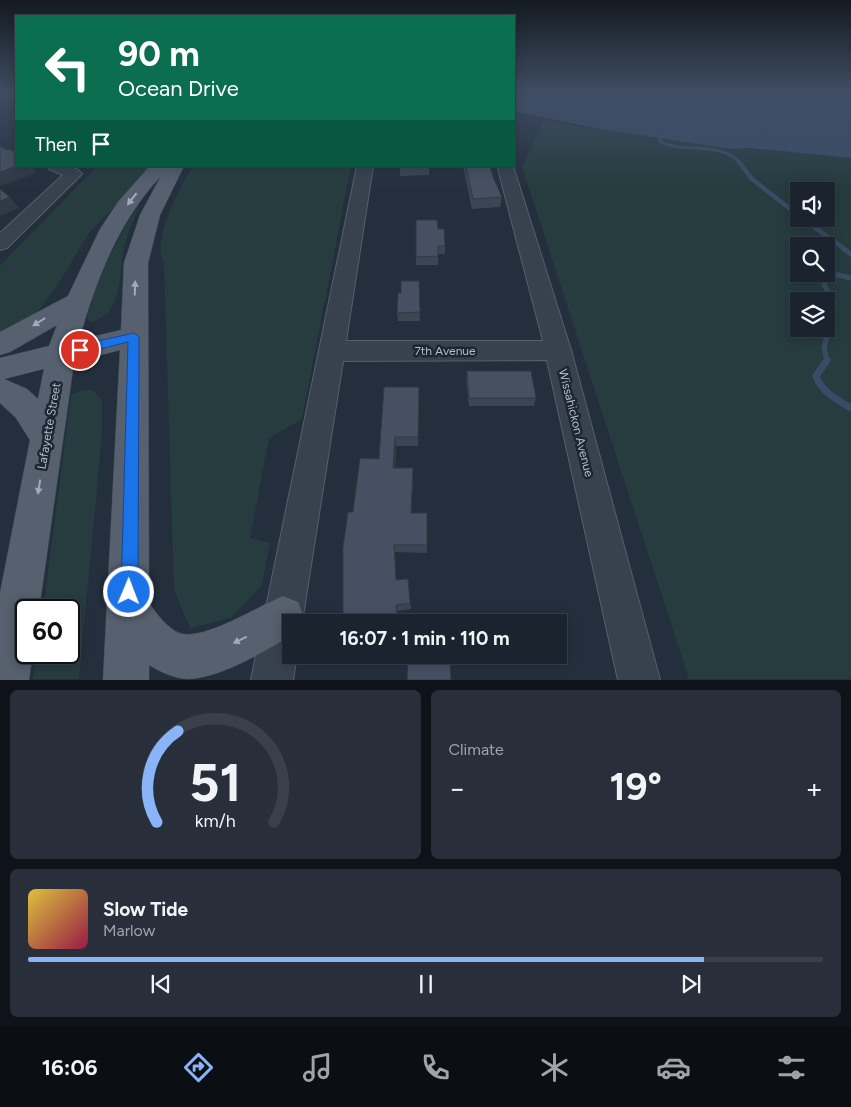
<!DOCTYPE html>
<meta charset="utf-8">
<style>
body{margin:0;font-family:Figtree,sans-serif;background:#282f3a;color:#f1f3f6;height:100vh;display:flex;flex-direction:column;font-size:19px;white-space:nowrap}
*{box-sizing:border-box;margin:0}
p{font-size:16px;color:#a0a4aa}
.icon{flex:none;width:28px;height:28px;fill:none;stroke:currentColor;stroke-width:2;stroke-linecap:round;stroke-linejoin:round}
.map{position:relative;height:680px;overflow:hidden}
.sheet{display:flex;flex-direction:column;gap:10px;padding:10px;background:#0f1319;flex:1}
.sheet>*{flex:none}
.guide{position:absolute;left:15px;top:15px;width:500px;height:152px;border-radius:0px;box-shadow:0 2px 12px #0003,0 0 0 1px #39404a;background:#0b6e4f;color:#fff;overflow:hidden}
.buttons{position:absolute;left:790px;top:182px;display:grid;gap:10px}
.buttons a{display:grid;place-items:center;width:45px;height:45px;border-radius:0px;background:#1b232e;box-shadow:0 2px 12px #0003,0 0 0 1px #39404a;font-size:25px}
.speed{position:absolute;left:15px;top:599px;display:flex;gap:10px;font-size:25px;font-weight:700;text-align:center}
.speed>*{display:grid;place-content:center;width:65px;height:65px;border-radius:50%;background:#1b232e;box-shadow:0 2px 12px #0003,0 0 0 1px #39404a;line-height:1}
.speed .limit{border:2px solid #111;border-radius:8px;background:#fff;color:#111}
.pin{position:absolute;display:grid;place-items:center;width:42px;height:42px;color:#fff;margin:-21px;border:2px solid #fff;border-radius:50%;box-shadow:0 1px 5px #0007}
.me{position:absolute;width:55px;margin:-28px;rotate:1deg;stroke-linejoin:round;filter:drop-shadow(0 0 4px #0008)}
.turn{display:flex;align-items:center;gap:18px;height:105px;padding:0 20px;font-size:22px}
.turn .icon{width:65px;height:65px;stroke-width:2.5}
.turn b{display:block;font-size:35px;line-height:42px}
.then{display:flex;align-items:center;height:48px;padding:0 20px;background:#0003;gap:10px;font-size:19px}
.big{font-size:38px;font-weight:700;line-height:1.1}
.sheet .card{flex:1;display:flex;flex-direction:column;justify-content:center;gap:8px;min-width:0;padding:0 18px;border-radius:8px;background:#282f3a}
.sheet .dial{align-items:center;gap:0}
.dial svg{height:130px;overflow:visible;fill:none;stroke:#39404a;stroke-width:7;stroke-linecap:round;text-anchor:middle}
.dial text{fill:#f1f3f6;stroke:none}
.song{display:flex;align-items:center;gap:15px}
.cover{width:60px;height:60px;border-radius:8px;background:linear-gradient(135deg,hsl(50 70% 55%),hsl(340 70% 35%))}
.played{height:5px;border-radius:2px;background:linear-gradient(90deg,#8ab4f8 85%,#39404a 85%)}
.keys{display:flex;justify-content:space-around;direction:ltr}
.heat{display:flex;justify-content:space-between;align-items:center;font-size:28px;direction:ltr}
.sheet .tiles{flex:1;display:grid;gap:10px;grid-template-columns:1fr 1fr}
.card:last-child{grid-column:span 2}
.trip{position:absolute;left:282px;top:614px;width:285px;height:50px;border-radius:0px;background:#1b232e;box-shadow:0 2px 12px #0003,0 0 0 1px #39404a;font-weight:700;line-height:50px;text-align:center}
.menu{display:flex;height:80px;justify-content:space-around;align-items:center;background:#0b0e12;color:#a0a4aa}
.menu .icon{width:35px;height:35px}
.menu .on{color:#8ab4f8}
.menu b{font-size:22px;color:#f1f3f6}
.map>svg:first-child{display:block}
</style>
<div class="map">
<svg width="851" height="680" viewBox="0 0 851 680">
<rect width="100%" height="100%" fill="#242f3e"/>
<g fill="#263c3f" fill-rule="evenodd">
<path d="M 544,120 C 645,139 748,149 851,158 L 851,679 L 689,679 L 522,167 ZM 799,191 L 826,191 L 826,219 L 799,219 ZM 799,246 L 826,246 L 826,274 L 799,274 ZM 799,301 L 826,301 L 826,329 L 799,329 Z"/>
<path d="M 97,166 L 153,166 L 89,233 L 55,289 L 34,316 L 0,338 L 0,266 Z"/>
<path d="M 193,166 L 351,166 L 302,419 L 269,438 L 250,538 L 270,543 L 262,585 L 231,618 L 190,628 L 174,590 L 164,264 C 163,260 160,254 160,250 C 163,220 178,191 193,166 Z"/>
<path d="M 140,203 C 135,217 129,230 125,243 C 118,269 126,315 90,322 L 87,318 L 101,271 L 127,224 Z"/>
<path d="M 82,390 L 92,390 L 102,400 L 102,434 L 79,679 L 33,679 L 37,653 L 69,652 L 69,610 L 43,610 L 71,395 Z"/>
</g>
<path fill="#394c67" d="M 514,93 L 851,93 L 851,158 L 748,148 L 731,149 L 600,129 L 514,111 Z"/>
<g fill="none" stroke-linecap="round" stroke-linejoin="round">
<path stroke="#394c67" stroke-width="3" d="M 657,132 L 661,142 C 685,154 720,140 740,163"/>
<g stroke="#394c67" stroke-width="4.5">
<path d="M 739,162 L 752,179 L 799,216"/>
<path d="M 803,219 L 846,250"/>
</g>
<g stroke="#394c67" stroke-width="5">
<path d="M 844,249 L 851,254"/>
<path d="M 826,312 L 834,305 L 834,301 L 824,285 L 827,276 L 838,275 L 851,278"/>
<path d="M 823,329 L 827,336 L 824,348 L 827,361"/>
</g>
<path stroke="#394c67" stroke-width="7" d="M 827,360 L 816,376 C 822,392 837,400 851,408"/>
<g stroke="#565f6c" stroke-width="2">
<g id="minor">
<path d="M 47,166 C 58,166 75,163 82,174 L 7,248 L 0,250 L 0,233 L 63,175 L 49,169 Z"/>
<path d="M 357,166 L 373,166 L 346,341 L 543,341 L 498,169 L 500,166 L 512,166 L 514,169 L 571,350 L 660,680 L 618,680 L 547,360 L 343,361 L 302,622 L 291,622 L 291,655 L 297,655 L 293,680 L 251,680 Z"/>
</g>
</g>
<g stroke="#414a57" stroke-width="1">
<path id="major" d="M 150,166 L 184,166 L 160,215 L 148,263 L 149,603 C 156,613 167,628 179,633 C 203,642 260,605 283,596 L 298,602 L 304,617 L 302,622 L 291,622 L 291,636 C 263,652 222,677 189,679 C 176,679 160,672 149,665 L 149,680 L 103,680 L 120,350 L 74,362 L 39,610 L 26,610 L 26,652 L 33,652 L 29,680 L 0,680 L 0,593 L 30,440 L 16,418 L 0,403 L 0,358 L 49,346 L 57,325 L 10,352 L 0,355 L 0,332 L 68,296 L 100,229 L 118,202 ZM 161,176 L 140,215 L 124,263 L 121,330 L 79,340 C 96,280 118,222 161,176 ZM 44,369 L 38,399 L 27,389 L 4,379 Z"/>
</g>
<use href="#minor" fill="#38414e" fill-rule="evenodd"/>
<use href="#major" fill="#56606e" fill-rule="evenodd"/>
</g>
<g fill="#3b4654">
<path d="M 400,166 L 429,166 L 429,175 L 400,176 Z"/>
<path d="M 463,166 L 490,166 L 493,177 L 502,197 L 500,207 L 472,209 Z"/>
<path d="M 416,220 L 438,229 L 445,246 L 445,254 L 438,254 L 438,265 L 416,265 Z"/>
<path d="M 419,281 L 420,321 L 398,321 L 397,313 L 401,293 Z"/>
<path d="M 467,371 L 536,398 L 534,406 L 469,406 L 466,380 Z"/>
<path d="M 419,387 L 418,446 L 396,446 L 395,468 L 413,477 L 411,513 L 427,513 L 427,553 L 395,552 L 396,580 L 408,579 L 411,609 L 397,611 L 353,512 L 379,459 Z"/>
</g>
<g fill="#303945">
<path d="M 17,166 L 32,166 L 37,173 L 0,186 L 0,172 Z"/>
<path d="M 10,197 L 19,208 L 0,216 L 0,201 Z"/>
<path d="M 395,437 L 396,446 L 394,477 L 393,468 Z"/>
<path d="M 413,468 L 413,477 L 411,521 L 411,513 Z"/>
</g>
<g fill="#455162" stroke="#303945">
<path d="M 0,146 L 6,150 L 10,149 L 16,153 L 16,166 L 17,166 L 0,172 Z"/>
<path d="M 466,166 L 490,166 L 493,177 L 502,197 L 473,199 Z"/>
<path d="M 0,189 L 10,197 L 0,201 Z"/>
<path d="M 416,220 L 437,220 L 438,229 L 444,229 L 445,246 L 438,246 L 438,256 L 416,257 Z"/>
<path d="M 401,281 L 419,281 L 420,312 L 397,313 L 398,293 L 401,293 Z"/>
<path d="M 467,371 L 531,371 L 536,398 L 469,398 Z"/>
<path d="M 384,387 L 419,387 L 418,437 L 395,437 L 393,468 L 413,468 L 411,513 L 427,513 L 427,545 L 394,545 L 396,580 L 408,579 L 410,603 L 396,605 L 398,622 L 343,622 L 343,547 L 348,512 L 353,512 L 360,458 L 379,459 Z"/>
<path d="M 408,655 L 450,656 L 451,680 L 407,680 Z"/>
</g>
<defs><path id="oneway-solid" d="M-6-.8H1V-3.2L6.5 0L1 3.2V.8H-6Z" transform="scale(1.25)"/></defs>
<g fill="#a1aab7">
<use href="#oneway-solid" transform="translate(132 199) rotate(128)"/>
<use href="#oneway-solid" transform="translate(135 288) rotate(-88)"/>
<use href="#oneway-solid" transform="translate(39 322) rotate(148)"/>
<use href="#oneway-solid" transform="translate(39 487) rotate(99)"/>
<use href="#oneway-solid" transform="translate(240 640) rotate(154)"/>
</g>
<linearGradient id="sky" x2="0" y2="1"><stop stop-color="#141a22"/><stop offset="0.49" stop-color="#3f4d63"/><stop offset="1" stop-color="#3f4d63" stop-opacity="0"/></linearGradient>
<rect width="851" height="188" fill="url(#sky)"/>
<path fill="#1a73e8" stroke="#114b97" d="M 134,333 L 139,337 L 138,592 L 135,598 L 129,601 L 123,598 L 121,592 L 128,342 L 80,354 L 74,350 L 80,345 Z"/>
<g text-anchor="middle" dominant-baseline="central" stroke-width="5" stroke-linejoin="round" paint-order="stroke">
<g font-size="12" fill="#b4bcc9" stroke="#1d2633">
<text x="445" y="351">7th Avenue</text>
<text transform="translate(576 423) rotate(76)">Wissahickon Avenue</text>
<text transform="translate(49 426) rotate(-80)">Lafayette Street</text>
</g>
</g>
</svg>
<div class="buttons">
<a><svg class="icon" aria-label="sound" viewBox="0 0 24 24"><path d="M4 9h4l5-4v14l-5-4H4zM17 9q2 3 0 6"/></svg></a>
<a><svg class="icon" aria-label="search" viewBox="0 0 24 24"><circle cx="10" cy="10" r="6"/><path d="M15 15l6 6"/></svg></a>
<a><svg class="icon" aria-label="layers" viewBox="0 0 24 24"><path d="M12 4l9 5-9 5-9-5zM3 14l9 5 9-5"/></svg></a>
</div>
<div class="speed"><div class="limit">60</div></div>
<div class="pin" style="left:80px;top:350px;background:#d93025"><svg class="icon" aria-label="arrive" viewBox="0 0 24 24"><path d="M6 21V4h12l-3 4 3 4H6"/></svg></div>
<svg class="me" style="left:129px;top:592px" viewBox="-20 -20 40 40"><circle r="17" fill="#1a73e8" stroke="#fff" stroke-width="3"/><path d="M0-11L8 9 0 5-8 9z" fill="#fff"/></svg>
<div class="trip">16:07 · 1 min · 110 m</div>
<div class="guide">
<div class="turn"><svg class="icon" aria-label="left" viewBox="0 0 24 24"><path d="M17 20v-9H6M10 6l-5 5 5 5"/></svg><div><b>90 m</b>Ocean Drive</div></div>
<div class="then">Then<svg class="icon" aria-label="arrive" viewBox="0 0 24 24"><path d="M6 21V4h12l-3 4 3 4H6"/></svg></div>
</div>
</div>
<section class="sheet">
<div class="tiles">
<div class="card dial"><svg viewBox="0 0 100 80">
<path d="M14 69A42 42 0 1 1 86 69"/>
<path d="M14 69A42 42 0 0 1 27 13" stroke="#8ab4f8"/>
<text x="50" y="56" font-size="32" font-weight="700">51</text>
<text x="50" y="72" font-size="11">km/h</text>
</svg></div>
<div class="card"><p>Climate</p>
<div class="heat"><a>−</a><b class="big">19°</b><a>+</a></div>
</div>
<div class="card">
<div class="song"><i class="cover"></i><div><b>Slow Tide</b><p>Marlow</p></div></div>
<div class="played"></div>
<div class="keys"><svg class="icon" aria-label="previous" viewBox="0 0 24 24"><path d="M18 5L8 12l10 7zM5 5v14"/></svg><svg class="icon" aria-label="pause" viewBox="0 0 24 24"><path d="M8 5v14M16 5v14"/></svg><svg class="icon" aria-label="next" viewBox="0 0 24 24"><path d="M6 5l10 7-10 7zM19 5v14"/></svg></div>
</div>
</div>
</section>
<nav class="menu">
<b>16:06</b>
<svg class="icon on" aria-label="directions" viewBox="0 0 24 24"><path d="M12 3l9 9-9 9-9-9zM9 14v-3h6M13 9l2 2-2 2"/></svg>
<svg class="icon" aria-label="music" viewBox="0 0 24 24"><path d="M9 18V5l10-2v13"/><circle cx="6" cy="18" r="3"/><circle cx="16" cy="16" r="3"/></svg>
<svg class="icon" aria-label="phone" viewBox="0 0 24 24"><path d="M5 4h4l2 5-3 2q2 4 5 5l2-3 5 2v4C11 20 4 13 5 4z"/></svg>
<svg class="icon" aria-label="climate" viewBox="0 0 24 24"><path d="M12 3v18M4 7l16 10M4 17L20 7"/></svg>
<svg class="icon" aria-label="car" viewBox="0 0 24 24"><path d="M5 17H2v-5l4-1 3-4h7l3 4 3 1v5h-3M9 17h6M6 11h13"/><circle cx="7" cy="17" r="2"/><circle cx="17" cy="17" r="2"/></svg>
<svg class="icon" aria-label="filters" viewBox="0 0 24 24"><path d="M4 7h16M4 17h16"/><circle cx="9" cy="7" r="2"/><circle cx="15" cy="17" r="2"/></svg>
</nav>
